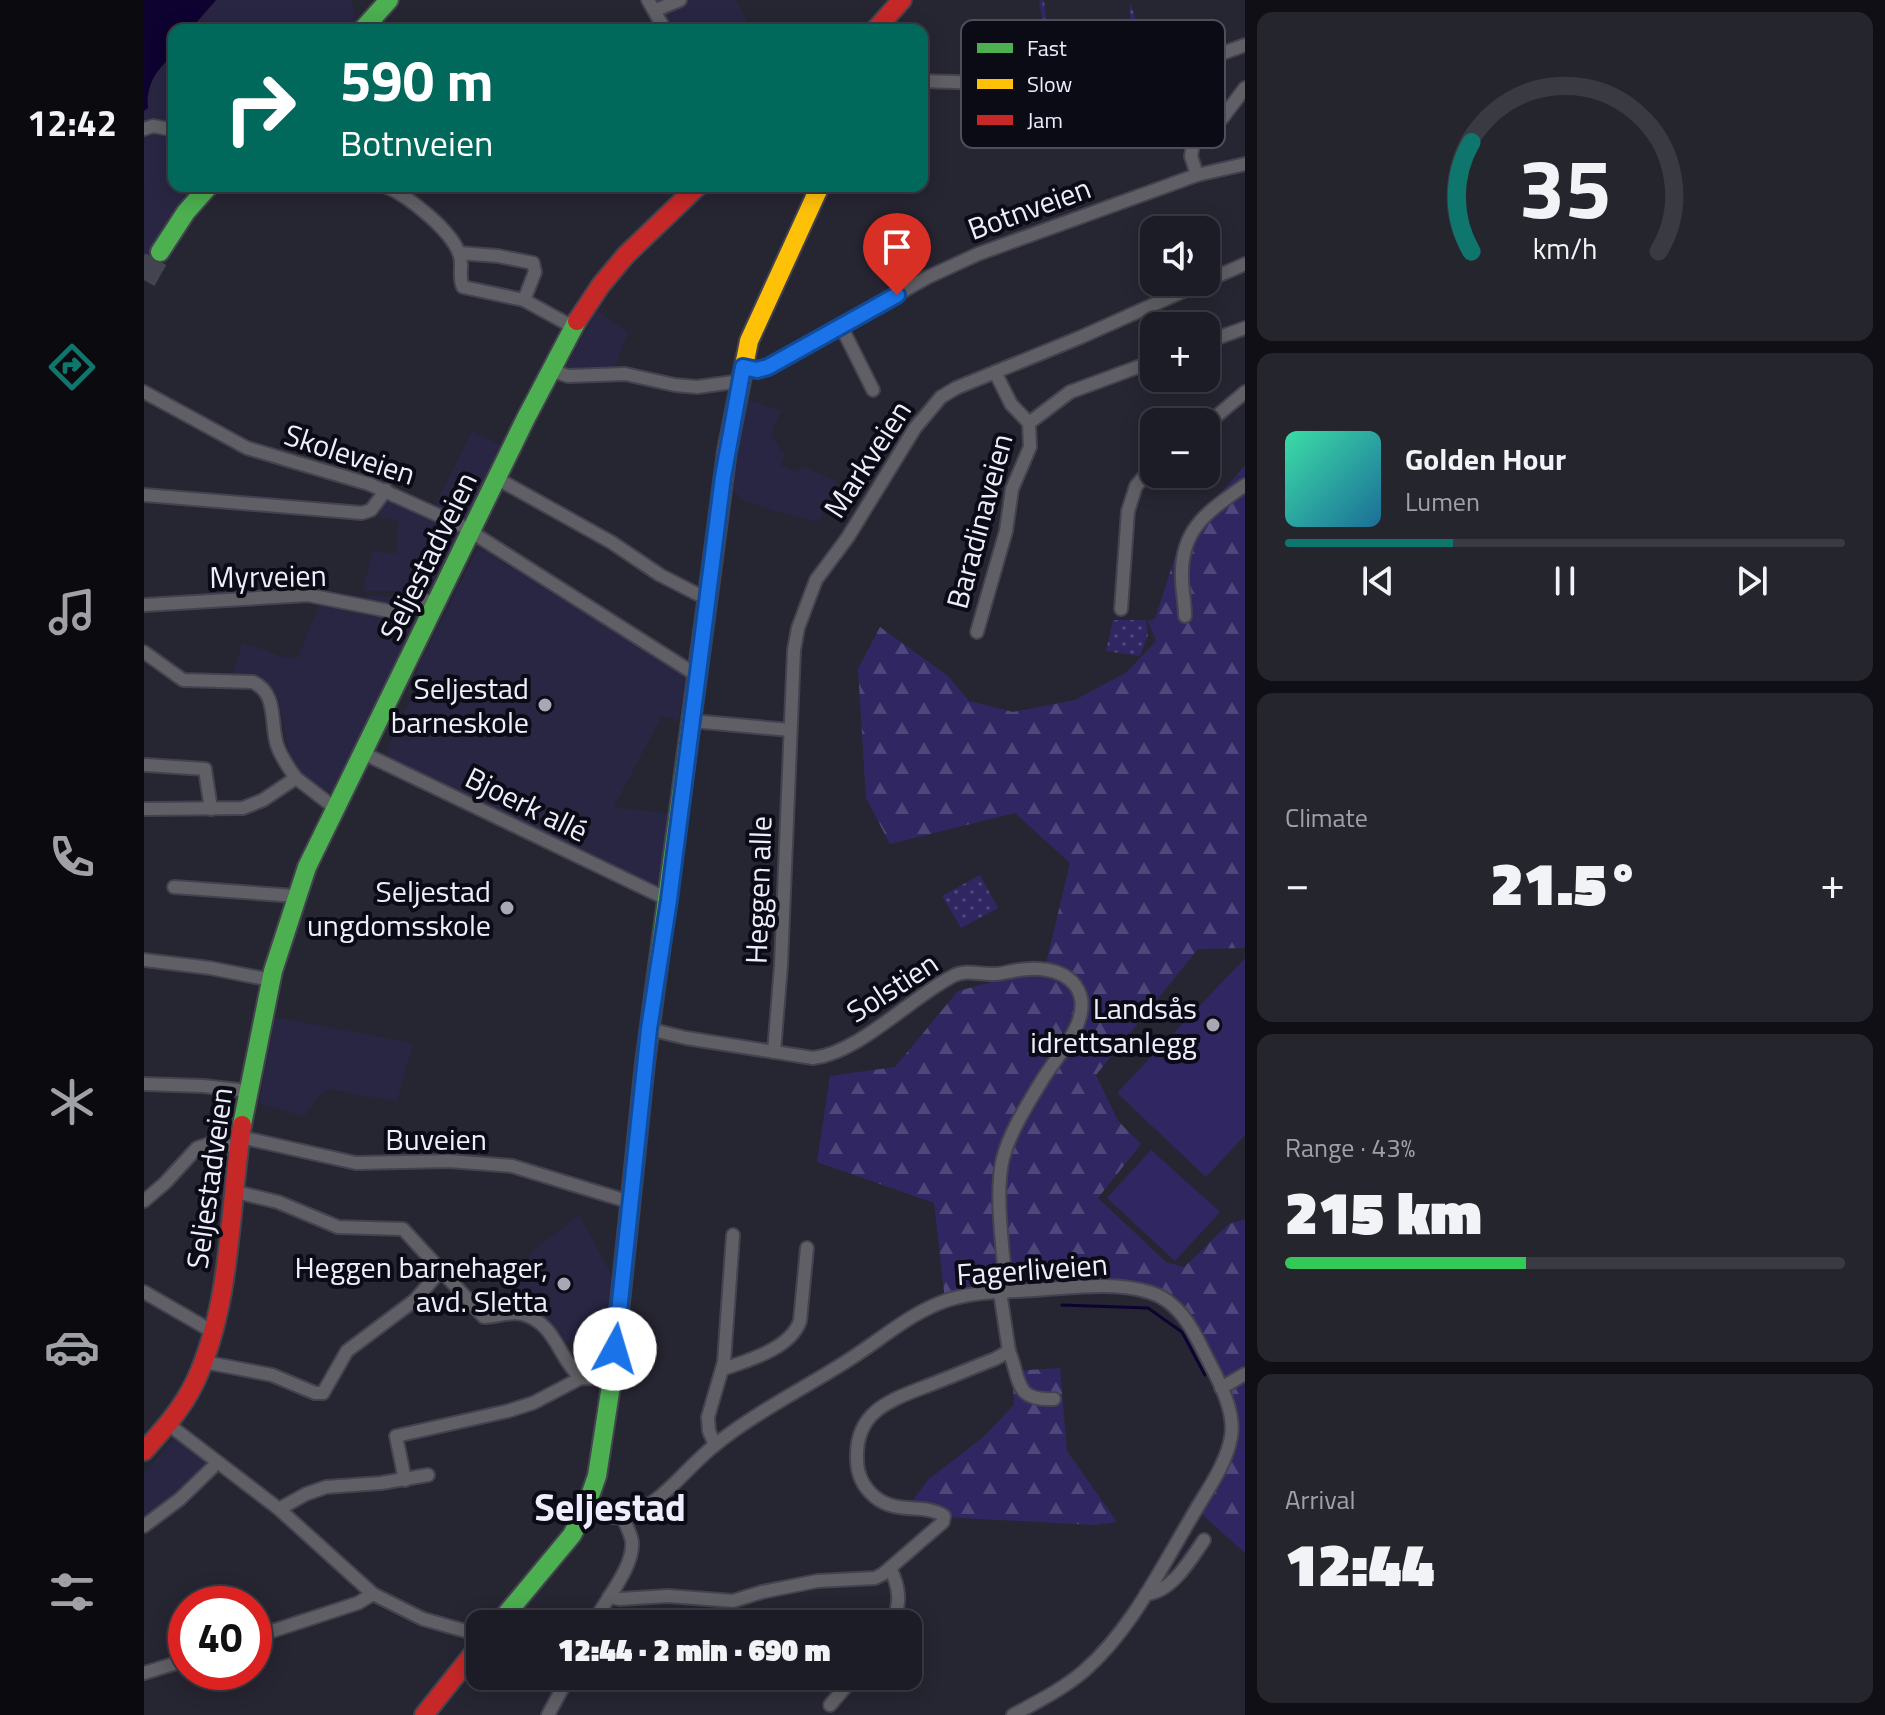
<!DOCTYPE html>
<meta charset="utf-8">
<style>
body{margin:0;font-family:"Titillium Web",sans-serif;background:#25252e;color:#f1f3f6;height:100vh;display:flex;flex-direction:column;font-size:30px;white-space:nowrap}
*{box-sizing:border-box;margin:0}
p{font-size:26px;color:#a0a1a7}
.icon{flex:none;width:44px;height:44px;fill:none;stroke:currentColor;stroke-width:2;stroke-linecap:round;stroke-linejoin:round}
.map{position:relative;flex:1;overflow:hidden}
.details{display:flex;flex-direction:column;gap:12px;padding:12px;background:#0f0f15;width:640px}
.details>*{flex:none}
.guide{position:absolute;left:24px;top:24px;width:760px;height:168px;border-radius:16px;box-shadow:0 4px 20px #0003,0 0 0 2px #3a3a43;background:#00695c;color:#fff;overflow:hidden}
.buttons{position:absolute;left:996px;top:216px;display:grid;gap:16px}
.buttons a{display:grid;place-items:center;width:80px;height:80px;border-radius:16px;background:#1c1c26;box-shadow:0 4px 20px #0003,0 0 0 2px #3a3a43;font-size:40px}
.speed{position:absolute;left:24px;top:1586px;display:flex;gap:16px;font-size:40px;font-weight:700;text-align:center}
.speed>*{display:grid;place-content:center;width:104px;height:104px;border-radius:50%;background:#1c1c26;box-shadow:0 4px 20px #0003,0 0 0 2px #3a3a43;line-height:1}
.speed .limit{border:12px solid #d22;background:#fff;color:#111}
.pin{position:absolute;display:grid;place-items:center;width:68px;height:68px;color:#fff;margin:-82px -34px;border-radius:50% 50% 50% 0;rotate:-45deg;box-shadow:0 0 8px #0007}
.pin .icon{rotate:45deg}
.me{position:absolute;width:88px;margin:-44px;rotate:6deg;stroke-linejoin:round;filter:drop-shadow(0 0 6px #0008)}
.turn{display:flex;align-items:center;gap:28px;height:168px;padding:0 40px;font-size:36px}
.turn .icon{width:104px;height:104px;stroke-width:2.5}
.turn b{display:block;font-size:56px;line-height:68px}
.big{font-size:60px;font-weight:800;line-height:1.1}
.details .card{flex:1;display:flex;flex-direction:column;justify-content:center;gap:12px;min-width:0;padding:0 28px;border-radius:16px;background:#25252e}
.details .dial{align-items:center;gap:0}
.dial svg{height:208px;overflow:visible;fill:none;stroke:#3a3a43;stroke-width:7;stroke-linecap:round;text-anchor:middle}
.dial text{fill:#f1f3f6;stroke:none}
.song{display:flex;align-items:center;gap:24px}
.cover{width:96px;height:96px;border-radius:12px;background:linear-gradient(135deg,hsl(160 70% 55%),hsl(200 70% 35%))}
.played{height:8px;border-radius:4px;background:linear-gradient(90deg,#0f766e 30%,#3a3a43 30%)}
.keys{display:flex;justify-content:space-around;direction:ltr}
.heat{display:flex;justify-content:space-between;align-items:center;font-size:44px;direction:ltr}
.charge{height:12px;border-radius:6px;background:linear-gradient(90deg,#34c759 43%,#3a3a43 0)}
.trip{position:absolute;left:322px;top:1610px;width:456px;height:80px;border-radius:16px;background:#1c1c26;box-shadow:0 4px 20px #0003,0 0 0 2px #3a3a43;font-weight:800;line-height:80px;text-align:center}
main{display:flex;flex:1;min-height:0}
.menu{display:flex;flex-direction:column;width:144px;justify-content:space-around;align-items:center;background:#0b0b0f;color:#a0a1a7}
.menu .icon{width:56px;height:56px}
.menu .on{color:#0f766e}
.menu b{font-size:36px;color:#f1f3f6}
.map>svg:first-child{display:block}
</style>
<main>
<nav class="menu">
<b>12:42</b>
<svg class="icon on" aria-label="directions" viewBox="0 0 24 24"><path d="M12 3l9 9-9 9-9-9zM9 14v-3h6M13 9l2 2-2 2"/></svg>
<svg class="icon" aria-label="music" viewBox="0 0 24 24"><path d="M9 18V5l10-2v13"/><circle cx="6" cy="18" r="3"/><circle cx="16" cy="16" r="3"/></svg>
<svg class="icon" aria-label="phone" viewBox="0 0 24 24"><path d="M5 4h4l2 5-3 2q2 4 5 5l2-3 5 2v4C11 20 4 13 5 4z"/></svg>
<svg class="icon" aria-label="climate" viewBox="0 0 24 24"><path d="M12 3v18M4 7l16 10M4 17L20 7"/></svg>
<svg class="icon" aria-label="car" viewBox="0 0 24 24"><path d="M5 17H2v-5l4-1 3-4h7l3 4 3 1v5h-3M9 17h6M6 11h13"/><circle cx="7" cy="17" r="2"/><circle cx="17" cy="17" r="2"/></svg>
<svg class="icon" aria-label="filters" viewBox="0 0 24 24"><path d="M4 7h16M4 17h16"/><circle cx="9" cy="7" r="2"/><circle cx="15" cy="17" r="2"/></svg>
</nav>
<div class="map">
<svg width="1101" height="1715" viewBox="0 0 1101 1715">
<defs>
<pattern id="green-dots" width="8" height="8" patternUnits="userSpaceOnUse" patternTransform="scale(2)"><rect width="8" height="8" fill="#302762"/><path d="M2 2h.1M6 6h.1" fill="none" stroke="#4e4779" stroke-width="1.8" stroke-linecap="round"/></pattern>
<pattern id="forest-firs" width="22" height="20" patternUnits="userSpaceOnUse" patternTransform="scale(2)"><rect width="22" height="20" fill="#302762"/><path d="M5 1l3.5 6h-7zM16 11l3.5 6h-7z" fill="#4e4779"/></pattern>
</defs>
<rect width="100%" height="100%" fill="#262532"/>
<g fill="#282642">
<path d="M 72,0 L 207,0 L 213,24 L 208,30 L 46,30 Z"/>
<path d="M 511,0 L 592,0 L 608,30 L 529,30 Z"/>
<path d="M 30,54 L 30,186 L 67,186 L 16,256 L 0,284 L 0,111 L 4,108 L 3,101 L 10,73 Z"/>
<path d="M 453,310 L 484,333 L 469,370 L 427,373 L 422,367 Z"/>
<path d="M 602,399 L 637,411 L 627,435 L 641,455 L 637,465 L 654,472 L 657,466 L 693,481 L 675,522 L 633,512 L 599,500 L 587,489 L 590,455 Z"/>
<path d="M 328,431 L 359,446 L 330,503 L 332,505 L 325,517 L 317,519 L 290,508 Z"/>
<path d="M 247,500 L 307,527 L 314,536 L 286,592 L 219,591 L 228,552 L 253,553 L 254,520 L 235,518 L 237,506 L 241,501 Z"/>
<path d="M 337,549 L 537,672 L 541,678 L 535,721 L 518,716 L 470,807 L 529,814 L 519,886 L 507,888 L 248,761 L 243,755 L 245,744 L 270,693 L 273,669 L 332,552 Z"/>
<path d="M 236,596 L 271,598 L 282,604 L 260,640 L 244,688 L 189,793 L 178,790 L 160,777 L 147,760 L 134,699 L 125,684 L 115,679 L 88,679 L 98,642 L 142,658 L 152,657 L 155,655 L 178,597 Z"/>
<path d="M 131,1017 L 269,1043 L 253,1102 L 185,1089 L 176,1095 L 160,1117 L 115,1103 Z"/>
<path d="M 435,1215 L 469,1277 L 463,1331 L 423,1342 L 407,1323 L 369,1298 L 370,1290 L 387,1252 Z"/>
<path d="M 33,1436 L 73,1468 L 31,1511 L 0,1534 L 0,1473 Z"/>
</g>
<g fill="url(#green-dots)">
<path d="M 897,0 L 900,0 L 904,33 L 947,26 L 986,24 L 986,2 L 994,26 L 902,36 L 895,2 Z"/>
<path d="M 969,620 L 1002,620 L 1004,635 L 996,656 L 962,651 Z"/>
<path d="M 836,875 L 854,908 L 817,928 L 798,896 Z"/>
</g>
<g fill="url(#forest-firs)">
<path d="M 1101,466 L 1101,948 L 1054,949 L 952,1075 L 974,1121 L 997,1144 L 954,1198 L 1022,1262 L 1040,1267 L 1085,1224 L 1101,1219 L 1101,1553 L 1052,1509 L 1090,1433 L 1055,1340 L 1022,1300 L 998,1291 L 952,1290 L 946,1295 L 940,1290 L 801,1300 L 790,1203 L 673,1162 L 686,1076 L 751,1067 L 814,991 L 901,968 L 926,863 L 871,813 L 746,844 L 722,798 L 714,669 L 736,627 L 804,676 L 825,701 L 869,712 L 931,700 L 983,672 L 1012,641 L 1004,621 L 1011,619 L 1038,535 Z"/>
<path d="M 916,1368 L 923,1451 L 973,1522 L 950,1525 L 801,1517 L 764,1507 L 784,1480 L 838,1438 L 870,1405 L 868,1371 Z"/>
</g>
<g fill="#302762">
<path d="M 1101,958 L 1101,1135 L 1062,1177 L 973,1093 Z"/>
<path d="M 1007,1150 L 1076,1212 L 1031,1261 L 963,1198 Z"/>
</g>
<path fill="#0e0330" d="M 0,0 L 72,0 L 46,30 L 30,30 L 30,54 C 12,71 2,83 4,108 L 0,111 Z"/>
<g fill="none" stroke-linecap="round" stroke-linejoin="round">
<path stroke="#0e0330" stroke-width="3" d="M 918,1305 L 1004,1308 L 1038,1332 L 1061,1375"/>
<path stroke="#444350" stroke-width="24" stroke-dasharray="24 12" stroke-linecap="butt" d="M 0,280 L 16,252"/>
<g stroke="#43424e" stroke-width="16">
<g id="street">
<path d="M 504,0 L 521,30"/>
<path d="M 512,10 L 536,0"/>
<path d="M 778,81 C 831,82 886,87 939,83 C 995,79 1049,65 1101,45"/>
<path d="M 0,129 L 9,126 L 30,130"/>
<path d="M 1053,175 L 1047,156 L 1049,144 L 1079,117 L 1101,88"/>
<path d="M 241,186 C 264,196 309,231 316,256 C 319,266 314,277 319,287 L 380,300 L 429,327"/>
<path d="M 315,253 L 354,256 L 389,263 L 391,272 L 380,300"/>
<path d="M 1062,281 L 1101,264"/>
<path d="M 697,326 L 729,390"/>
<path d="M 1062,342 L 1101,328"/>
<path d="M 599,367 L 613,370 L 624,367 L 784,277 L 834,254 L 1053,175 L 1101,164"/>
<path d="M 406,370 L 424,376 L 481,374 L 531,385 L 553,387 L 597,381"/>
<path d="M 851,372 L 867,404 L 885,423 L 926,392 L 1010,361"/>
<path d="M 0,392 L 103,448 L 225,484 L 318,526 L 554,676"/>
<path d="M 1062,425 L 1101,392"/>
<path d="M 352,478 L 467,542 L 516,575 L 563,599"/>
<path d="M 0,495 L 218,513 L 227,510 L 242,490"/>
<path d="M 0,605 L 164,595 L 255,613 L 277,602 L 284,601 L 292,604"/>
<path d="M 977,609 L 984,511 L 992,486 L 1010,465"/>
<path d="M 1041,616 C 1041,603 1038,591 1038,578 C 1036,528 1065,511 1101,485"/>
<path d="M 833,632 L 862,531 L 868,489 L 886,447 L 885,423"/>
<path d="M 0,652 L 39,680 L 109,682 C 134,694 126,722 133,745 C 137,757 144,767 152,778"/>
<path d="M 548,721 L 646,730"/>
<path d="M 219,753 L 525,900"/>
<path d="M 2,765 L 61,769 L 67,809"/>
<path d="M 1,809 L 99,808 L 119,800 L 152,778 L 191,808"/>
<path d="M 30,887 L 151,896"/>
<path d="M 0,960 L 66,968 L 127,980"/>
<path d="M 505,1029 L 542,1038 L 669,1058 C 715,1053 766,998 809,976 C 823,969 837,975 851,974 C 857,974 863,972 869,971 C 889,967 917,967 931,985 C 954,1016 911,1057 897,1082 C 883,1105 866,1132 859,1158 C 850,1194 860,1254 862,1292"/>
<path d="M 630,1052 L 637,965 L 650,650 L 654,628 L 672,580 L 704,537 L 771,428 L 797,397 L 812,388 L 937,337 L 1060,282"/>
<path d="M 0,1084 L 59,1086 L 104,1091"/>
<path d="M 96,1137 L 212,1163 L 305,1161 L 368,1166 L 486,1202"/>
<path d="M 88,1191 L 134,1202 L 194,1227 L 259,1229 L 340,1317 C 352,1317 366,1311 378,1314 C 412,1323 414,1358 437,1378"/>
<path d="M 0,1201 L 21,1183 L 53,1148 L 71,1142 L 95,1148"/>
<path d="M 0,1292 L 71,1333"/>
<path d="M 865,1351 C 877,1381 870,1401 910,1399"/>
<path d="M 60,1362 L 128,1375 L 171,1393 L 179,1393 L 203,1351 L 271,1300 L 297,1270"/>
<path d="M 579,1369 C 605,1360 646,1349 656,1321 L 663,1248"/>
<path d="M 1077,1388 L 1101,1374"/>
<path d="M 24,1424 L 135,1509 L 229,1594 L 279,1619 L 336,1635"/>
<path d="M 571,1445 L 565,1431 L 564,1417 L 580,1362 L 589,1235"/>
<path d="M 261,1480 L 252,1436 L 364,1411 L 389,1403 L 437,1378 L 468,1379"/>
<path d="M 135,1509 L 162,1494 L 182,1487 L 237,1483 L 284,1475"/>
<path d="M 441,1510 C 456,1515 474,1521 488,1514 C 522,1499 542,1468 571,1445 C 612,1412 659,1389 703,1361 C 735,1341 766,1313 801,1301 C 829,1291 861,1292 890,1290 C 927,1288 969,1281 1005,1292 C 1033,1300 1048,1327 1060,1352 C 1072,1376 1092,1409 1087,1437 C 1082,1466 1061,1493 1047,1518 C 1016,1570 987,1630 940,1671 C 919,1689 893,1702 869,1715"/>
<path d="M 0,1526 L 36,1499 L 68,1468"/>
<path d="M 746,1568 C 756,1588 757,1604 748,1624"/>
<path d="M 1002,1594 C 1028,1592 1047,1559 1060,1540"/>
<path d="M 465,1597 L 476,1599 L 524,1596 L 589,1601 L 618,1592 L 673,1581 L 731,1578 L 739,1574 L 799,1522 L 800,1516 C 782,1503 753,1515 731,1497 C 719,1487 713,1474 713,1459 C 711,1409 750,1399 788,1384 C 809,1376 830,1367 851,1359 L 865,1351 L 856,1292"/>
<path d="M 449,1624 C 460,1601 490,1568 488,1542 C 487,1534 482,1525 479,1518"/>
<path d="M 110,1637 L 214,1603 L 229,1594"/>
<path d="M 0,1673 L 42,1660"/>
<path d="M 686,1705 L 711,1676"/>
<path d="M 404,1715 L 425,1676"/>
</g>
</g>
<g stroke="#43424e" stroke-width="22">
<g id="fast">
<path d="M 218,30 L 245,0"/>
<path d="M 16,252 L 42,212 L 65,186"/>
<path d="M 98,1125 L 129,971 L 163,867 L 382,418 L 433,321"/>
<path d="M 354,1624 L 428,1535 L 441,1510 L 453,1476 L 468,1379 L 501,1063 L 569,558"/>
</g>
</g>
<g stroke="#43424e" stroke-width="22">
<path id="slow" d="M 569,558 L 583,451 L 605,341 L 676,186"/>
</g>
<g stroke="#43424e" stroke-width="22">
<g id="jam">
<path d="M 731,30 L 758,0"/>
<path d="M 433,321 L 457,285 L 482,255 L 554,186"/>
<path d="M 0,1451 C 19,1430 38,1409 51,1382 C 88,1303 85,1210 98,1125"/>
<path d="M 280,1715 L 336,1645"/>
</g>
</g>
<use href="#street" stroke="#5f5f65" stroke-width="12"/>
<use href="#fast" stroke="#4caf50" stroke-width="18"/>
<use href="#slow" stroke="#ffc107" stroke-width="18"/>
<use href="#jam" stroke="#c62828" stroke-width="18"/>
</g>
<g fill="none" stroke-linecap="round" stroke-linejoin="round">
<g stroke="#114b97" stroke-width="20">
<path id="route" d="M 471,1349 L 505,1029 L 525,900 L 579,477 L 599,367 L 613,370 L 624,367 L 753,295"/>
</g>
<use href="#route" stroke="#1a73e8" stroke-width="14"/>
</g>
<g fill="#a7a7b6" stroke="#0b0b15" stroke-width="3">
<circle cx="401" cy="705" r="8"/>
<circle cx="363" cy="908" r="8"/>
<circle cx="1069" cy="1025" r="8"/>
<circle cx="420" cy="1284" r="8"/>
</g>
<g text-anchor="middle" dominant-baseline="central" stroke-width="8" stroke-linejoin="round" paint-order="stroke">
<g font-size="30" fill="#ededfd" stroke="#0b0b15">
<text transform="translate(885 208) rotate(-20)">Botnveien</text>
<text transform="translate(206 454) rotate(18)">Skoleveien</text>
<text transform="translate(723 459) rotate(-57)">Markveien</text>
<text transform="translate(835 521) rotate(-75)">Baradinaveien</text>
<text transform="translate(284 556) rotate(-64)">Seljestadveien</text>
<text transform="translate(124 576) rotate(-1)">Myrveien</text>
<text transform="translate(383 804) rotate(26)">Bjoerk allé</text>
<text transform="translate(614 890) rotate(-88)">Heggen alle</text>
<text transform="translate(748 987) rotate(-33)">Solstien</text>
<text x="292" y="1139">Buveien</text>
<text transform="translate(65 1178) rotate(-82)">Seljestadveien</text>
<text transform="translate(888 1269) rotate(-4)">Fagerliveien</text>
</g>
<g font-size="30" fill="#ededfd" stroke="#0b0b15" text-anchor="end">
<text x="385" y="688">Seljestad<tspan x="385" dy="34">barneskole</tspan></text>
<text x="347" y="891">Seljestad<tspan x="347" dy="34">ungdomsskole</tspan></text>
<text x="1053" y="1008">Landsås<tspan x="1053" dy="34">idrettsanlegg</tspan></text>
<text x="404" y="1267">Heggen barnehager,<tspan x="404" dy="34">avd. Sletta</tspan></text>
</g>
<g font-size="38" font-weight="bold" fill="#ededfd" stroke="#0b0b15">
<text x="466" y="1507">Seljestad</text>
</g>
</g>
<rect x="817" y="20" width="264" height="128" rx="12" fill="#0b0b15" stroke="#4f4f5b" stroke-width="2"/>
<rect x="833" y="43" width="36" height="10" fill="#4caf50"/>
<rect x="833" y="79" width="36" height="10" fill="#ffc107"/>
<rect x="833" y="115" width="36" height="10" fill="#c62828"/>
<g font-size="22" fill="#ededfd">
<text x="883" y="56">Fast</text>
<text x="883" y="92">Slow</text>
<text x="883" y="128">Jam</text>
</g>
</svg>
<div class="buttons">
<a><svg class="icon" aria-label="sound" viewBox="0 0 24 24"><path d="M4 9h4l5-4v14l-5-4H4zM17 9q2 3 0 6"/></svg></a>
<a>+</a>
<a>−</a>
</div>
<div class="speed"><div class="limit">40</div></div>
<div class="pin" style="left:753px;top:295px;background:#d93025"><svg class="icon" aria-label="arrive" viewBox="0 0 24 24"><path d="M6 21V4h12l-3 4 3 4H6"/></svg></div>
<svg class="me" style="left:471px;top:1349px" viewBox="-20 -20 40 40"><circle r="19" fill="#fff"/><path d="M0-13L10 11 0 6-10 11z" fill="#1a73e8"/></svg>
<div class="trip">12:44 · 2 min · 690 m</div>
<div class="guide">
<div class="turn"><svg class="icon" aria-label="right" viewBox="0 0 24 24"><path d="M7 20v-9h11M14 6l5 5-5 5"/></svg><div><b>590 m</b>Botnveien</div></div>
</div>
</div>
<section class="details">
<div class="card dial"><svg viewBox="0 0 100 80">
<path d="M14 69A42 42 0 1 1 86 69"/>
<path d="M14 69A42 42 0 0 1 14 27" stroke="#0f766e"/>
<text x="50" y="56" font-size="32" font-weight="700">35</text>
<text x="50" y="72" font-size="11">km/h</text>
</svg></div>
<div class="card">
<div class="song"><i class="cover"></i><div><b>Golden Hour</b><p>Lumen</p></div></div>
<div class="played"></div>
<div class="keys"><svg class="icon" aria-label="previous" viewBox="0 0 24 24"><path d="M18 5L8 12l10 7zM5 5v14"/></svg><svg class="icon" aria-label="pause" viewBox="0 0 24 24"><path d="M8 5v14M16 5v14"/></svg><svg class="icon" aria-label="next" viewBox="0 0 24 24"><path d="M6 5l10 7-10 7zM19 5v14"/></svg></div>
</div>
<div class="card"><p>Climate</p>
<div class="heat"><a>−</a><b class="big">21.5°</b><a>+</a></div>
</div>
<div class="card"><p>Range · 43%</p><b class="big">215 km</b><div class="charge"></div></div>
<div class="card"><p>Arrival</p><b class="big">12:44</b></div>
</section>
</main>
